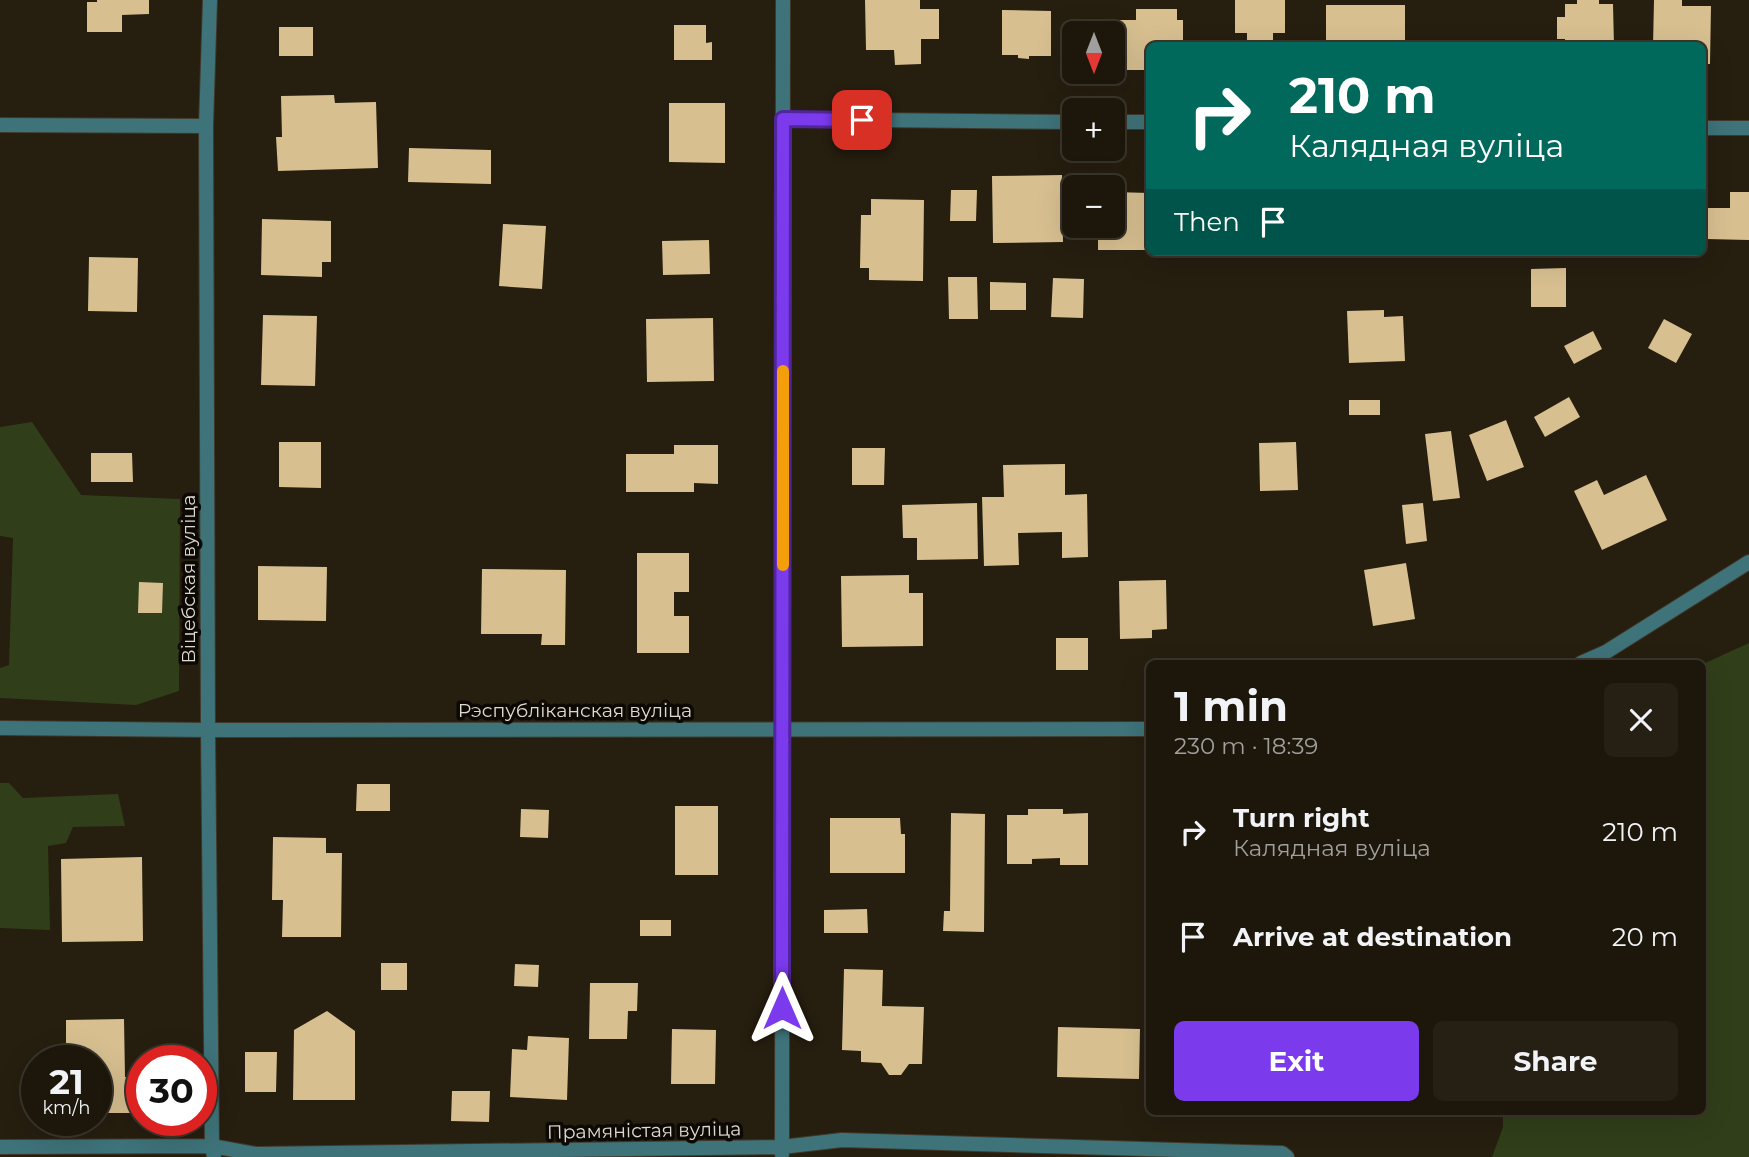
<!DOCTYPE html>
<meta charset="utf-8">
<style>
:root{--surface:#1c160b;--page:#251f14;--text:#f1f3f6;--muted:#a09f9d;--line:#3a352c;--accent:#7c3aed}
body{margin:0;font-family:Montserrat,sans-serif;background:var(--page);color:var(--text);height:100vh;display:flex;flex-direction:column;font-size:26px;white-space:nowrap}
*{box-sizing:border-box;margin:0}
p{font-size:23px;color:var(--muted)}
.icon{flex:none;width:38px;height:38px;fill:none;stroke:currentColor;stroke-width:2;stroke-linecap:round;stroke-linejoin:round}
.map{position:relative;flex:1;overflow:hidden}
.drawer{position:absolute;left:1146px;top:660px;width:560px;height:455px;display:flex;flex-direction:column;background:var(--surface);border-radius:10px;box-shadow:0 7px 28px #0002,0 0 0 2px var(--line)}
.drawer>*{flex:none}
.hud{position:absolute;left:1146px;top:42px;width:560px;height:214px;border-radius:10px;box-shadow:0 7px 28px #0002,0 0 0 2px var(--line);background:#00695c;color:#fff;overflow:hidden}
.needle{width:46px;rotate:180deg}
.buttons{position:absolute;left:1062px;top:21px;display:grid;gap:14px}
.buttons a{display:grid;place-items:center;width:63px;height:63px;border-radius:10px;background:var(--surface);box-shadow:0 7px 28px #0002,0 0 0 2px var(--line);font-size:35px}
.speed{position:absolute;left:21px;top:1045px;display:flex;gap:14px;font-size:35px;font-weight:700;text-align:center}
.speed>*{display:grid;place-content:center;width:91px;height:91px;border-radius:50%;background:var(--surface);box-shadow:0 7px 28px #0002,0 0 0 2px var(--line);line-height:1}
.speed small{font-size:18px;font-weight:400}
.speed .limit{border:10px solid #d22;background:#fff;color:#111}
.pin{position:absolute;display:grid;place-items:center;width:60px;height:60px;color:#fff;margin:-30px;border-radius:14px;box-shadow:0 4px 10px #0006}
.me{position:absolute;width:77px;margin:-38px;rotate:0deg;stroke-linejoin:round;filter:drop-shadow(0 0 5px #0008)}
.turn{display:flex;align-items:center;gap:24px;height:147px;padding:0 28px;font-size:32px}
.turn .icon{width:91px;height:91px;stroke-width:2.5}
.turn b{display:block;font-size:49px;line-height:60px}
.then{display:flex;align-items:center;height:66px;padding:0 28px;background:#0003;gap:14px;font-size:26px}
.round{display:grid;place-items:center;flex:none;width:74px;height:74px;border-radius:10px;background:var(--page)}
.overview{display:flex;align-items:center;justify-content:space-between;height:119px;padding:0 28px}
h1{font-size:42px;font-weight:700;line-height:52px}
.primary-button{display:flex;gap:14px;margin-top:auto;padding:14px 28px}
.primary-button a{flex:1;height:80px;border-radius:10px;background:var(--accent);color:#fff;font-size:28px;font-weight:700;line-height:80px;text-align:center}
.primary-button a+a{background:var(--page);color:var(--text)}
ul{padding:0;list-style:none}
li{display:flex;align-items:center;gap:21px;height:105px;padding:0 28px}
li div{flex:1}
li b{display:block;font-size:26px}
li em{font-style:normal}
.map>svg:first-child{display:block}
.green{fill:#313e1a}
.building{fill:#d7bf90}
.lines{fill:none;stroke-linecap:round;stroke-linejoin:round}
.minor-casing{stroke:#40382a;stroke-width:16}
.minor{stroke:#3e7379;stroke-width:14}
.route-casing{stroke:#51269a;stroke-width:18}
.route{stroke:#7c3aed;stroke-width:12}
.slow{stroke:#f59e0b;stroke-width:12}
.labels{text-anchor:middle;stroke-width:7;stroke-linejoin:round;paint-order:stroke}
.street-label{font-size:19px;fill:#ded9d0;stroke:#0c0904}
</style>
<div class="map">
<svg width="1749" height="1157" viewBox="0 0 1749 1157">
<rect width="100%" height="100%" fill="#261e0f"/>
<path class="green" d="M 32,422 L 81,495 L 180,499 L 179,691 L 136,705 L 0,698 L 0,668 L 9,665 L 13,538 L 0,536 L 0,427 Z
M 1749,643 L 1749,1157 L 1492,1157 L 1503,1127 L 1503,1111 L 1703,1111 L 1703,664 Z
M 0,783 L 9,783 L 23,798 L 118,794 L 125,826 L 73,827 L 66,843 L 48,846 L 50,930 L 0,928 Z"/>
<path class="building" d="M 97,0 L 149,0 L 149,14 L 122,15 L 122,32 L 87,32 L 87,2 L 97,2 Z
M 865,0 L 920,0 L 920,9 L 939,9 L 939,39 L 921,39 L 921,64 L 895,65 L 894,50 L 866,50 Z
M 1235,0 L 1285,0 L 1285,33 L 1273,33 L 1273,46 L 1247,46 L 1247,33 L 1235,33 Z
M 1577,0 L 1599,0 L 1599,4 L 1613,4 L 1614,46 L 1565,46 L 1565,39 L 1557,39 L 1557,17 L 1565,17 L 1565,4 L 1577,4 Z
M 1654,0 L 1682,0 L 1682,6 L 1711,6 L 1710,64 L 1703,64 L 1703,46 L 1653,46 Z
M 1326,5 L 1405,5 L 1405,46 L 1326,46 Z
M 1136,9 L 1177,9 L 1177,20 L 1183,20 L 1183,46 L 1150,46 L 1150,70 L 1127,70 L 1127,63 L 1113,63 L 1113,33 L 1105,33 L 1105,20 L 1136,20 Z
M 1002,10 L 1051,11 L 1051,56 L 1029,56 L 1029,59 L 1018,58 L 1018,55 L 1002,55 Z
M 674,25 L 706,25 L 706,43 L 712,42 L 712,60 L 674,60 Z
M 279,27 L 313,27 L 313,56 L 279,56 Z
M 334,95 L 335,103 L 376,102 L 378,168 L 278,171 L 276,137 L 282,137 L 281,96 Z
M 669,103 L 725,103 L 725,163 L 669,162 Z
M 409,148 L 491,150 L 491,184 L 408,182 Z
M 1062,175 L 1063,242 L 993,243 L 992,176 Z
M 951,190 L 977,190 L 976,221 L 950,221 Z
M 1113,192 L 1150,193 L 1150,250 L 1098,250 L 1098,226 L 1113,226 Z
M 1730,192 L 1749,192 L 1749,240 L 1706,239 L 1707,208 L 1730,208 Z
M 871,199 L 924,200 L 923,281 L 869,280 L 869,268 L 860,268 L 861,215 L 871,215 Z
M 262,219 L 331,221 L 331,262 L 322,262 L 322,277 L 261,275 Z
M 503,224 L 546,226 L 542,289 L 499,286 Z
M 709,240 L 710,274 L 663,275 L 662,241 Z
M 89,257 L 138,258 L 137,312 L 88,311 Z
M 1566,268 L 1566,307 L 1531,307 L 1531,269 Z
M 948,277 L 977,277 L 978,319 L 949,319 Z
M 1053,278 L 1084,279 L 1083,318 L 1051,317 Z
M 990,282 L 1026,283 L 1026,310 L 990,310 Z
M 1384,310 L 1384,317 L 1403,316 L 1405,361 L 1349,363 L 1347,311 Z
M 263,315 L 317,316 L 315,386 L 261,385 Z
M 713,318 L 714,381 L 647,382 L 646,319 Z
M 1664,319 L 1692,334 L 1676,363 L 1648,348 Z
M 1593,331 L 1602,349 L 1574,364 L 1564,346 Z
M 1569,397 L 1580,417 L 1545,437 L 1534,417 Z
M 1349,400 L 1380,400 L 1380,415 L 1349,415 Z
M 1506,420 L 1524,467 L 1487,481 L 1469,435 Z
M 1451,431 L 1460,498 L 1433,501 L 1425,434 Z
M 279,442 L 321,442 L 321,488 L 279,487 Z
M 1296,442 L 1298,490 L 1260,491 L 1259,443 Z
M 674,445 L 718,445 L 718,484 L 694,483 L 694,492 L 626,492 L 626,454 L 674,454 Z
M 852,448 L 885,448 L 884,485 L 852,485 Z
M 91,453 L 132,453 L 133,482 L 91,482 Z
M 1065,464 L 1065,495 L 1087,494 L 1088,557 L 1062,558 L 1062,532 L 1018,533 L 1019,565 L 984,566 L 982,497 L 1004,497 L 1003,465 Z
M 1646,475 L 1667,520 L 1602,550 L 1574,491 L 1597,480 L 1604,495 Z
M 977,503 L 978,559 L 917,560 L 917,538 L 903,538 L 902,505 Z
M 1423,503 L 1427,541 L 1406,544 L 1402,505 Z
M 637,553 L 689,553 L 689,592 L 674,592 L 674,616 L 689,616 L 689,653 L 637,653 Z
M 1406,563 L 1415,619 L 1373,626 L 1364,570 Z
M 258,566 L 327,567 L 326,621 L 258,620 Z
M 482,569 L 566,570 L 565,645 L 541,645 L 542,634 L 481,634 Z
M 909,575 L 909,593 L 923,593 L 923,646 L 842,647 L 841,576 Z
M 1166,580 L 1167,629 L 1152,630 L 1152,638 L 1120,639 L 1119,581 Z
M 139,582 L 163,583 L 162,613 L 138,613 Z
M 1056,638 L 1088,638 L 1088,670 L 1056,670 Z
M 357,784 L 390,784 L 390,811 L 356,811 Z
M 675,806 L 718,806 L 718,875 L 675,875 Z
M 521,809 L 549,810 L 548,838 L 520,837 Z
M 1028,809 L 1063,809 L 1063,814 L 1088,813 L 1088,865 L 1060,865 L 1060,858 L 1032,859 L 1032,864 L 1007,864 L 1007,815 L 1028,815 Z
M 951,813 L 985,814 L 984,932 L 943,931 L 944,911 L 950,911 Z
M 830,818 L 900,818 L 901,834 L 905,834 L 905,873 L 830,873 Z
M 273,837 L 326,838 L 326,853 L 342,853 L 341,937 L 282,937 L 283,900 L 272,900 Z
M 142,857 L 143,941 L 62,942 L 61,859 Z
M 867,909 L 868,933 L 824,933 L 824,910 Z
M 640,920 L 671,920 L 671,936 L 640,936 Z
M 381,963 L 407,963 L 407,990 L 381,990 Z
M 515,964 L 539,965 L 538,987 L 514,986 Z
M 844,969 L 883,970 L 882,1006 L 924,1007 L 922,1064 L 909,1064 L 901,1075 L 889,1075 L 881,1063 L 861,1062 L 861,1051 L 842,1050 Z
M 590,983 L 638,983 L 637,1011 L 628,1011 L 627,1039 L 589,1039 Z
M 327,1011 L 355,1031 L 355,1100 L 293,1100 L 294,1030 Z
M 124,1019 L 125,1077 L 142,1077 L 142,1113 L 96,1113 L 96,1060 L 66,1060 L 66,1020 Z
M 1058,1027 L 1140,1029 L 1139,1079 L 1057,1077 Z
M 672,1029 L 716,1030 L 715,1084 L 671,1084 Z
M 528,1036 L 569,1038 L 567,1100 L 510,1097 L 512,1049 L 527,1050 Z
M 245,1052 L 277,1052 L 276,1092 L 245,1092 Z
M 452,1091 L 490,1091 L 489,1122 L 451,1121 Z"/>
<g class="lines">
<defs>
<path id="minor" d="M 210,0 L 206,126 L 208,730 L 212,1146 L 214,1157
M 783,119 L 1074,122
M 1113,122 L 1150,122
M 0,125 L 206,126
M 1703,128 L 1749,128
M 1581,663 L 1606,652 L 1749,562
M 0,728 L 208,730 L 1150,729
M 0,1147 L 212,1146 L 256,1154 L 782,1147 L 842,1140 L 1282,1153 L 1287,1157
M 782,1154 L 783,0"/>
</defs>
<use href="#minor" class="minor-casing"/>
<use href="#minor" class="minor"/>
</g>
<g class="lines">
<defs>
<path id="route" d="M 782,1008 L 783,119 L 862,120"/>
</defs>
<use href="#route" class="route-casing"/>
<use href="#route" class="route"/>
<path class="slow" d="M 783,371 L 783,565"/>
</g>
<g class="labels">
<g class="street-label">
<text transform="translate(188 579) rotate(-90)" y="7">Віцебская вуліца</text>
<text x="575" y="717">Рэспубліканская вуліца</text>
<text transform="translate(644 1130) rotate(-1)" y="7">Прамяністая вуліца</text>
</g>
</g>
</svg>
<div class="buttons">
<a><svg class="needle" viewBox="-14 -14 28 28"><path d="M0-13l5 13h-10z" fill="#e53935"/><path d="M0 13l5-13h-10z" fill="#a09f9d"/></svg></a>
<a>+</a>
<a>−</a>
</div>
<div class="speed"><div>21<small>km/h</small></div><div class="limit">30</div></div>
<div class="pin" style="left:862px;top:120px;background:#d93025"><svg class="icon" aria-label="arrive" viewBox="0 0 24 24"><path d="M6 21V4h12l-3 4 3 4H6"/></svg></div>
<svg class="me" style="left:782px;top:1008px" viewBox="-20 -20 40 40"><path d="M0-17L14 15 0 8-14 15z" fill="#7c3aed" stroke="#fff" stroke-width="4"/></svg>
<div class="hud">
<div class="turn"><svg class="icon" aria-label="right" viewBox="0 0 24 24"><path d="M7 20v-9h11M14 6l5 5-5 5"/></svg><div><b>210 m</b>Калядная вуліца</div></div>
<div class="then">Then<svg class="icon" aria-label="arrive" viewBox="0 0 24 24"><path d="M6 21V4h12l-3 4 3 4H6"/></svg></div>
</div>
<section class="drawer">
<div class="overview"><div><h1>1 min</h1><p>230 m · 18:39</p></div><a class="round"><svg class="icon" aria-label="close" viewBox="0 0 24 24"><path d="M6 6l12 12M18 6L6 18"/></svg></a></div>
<ul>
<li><svg class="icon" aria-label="right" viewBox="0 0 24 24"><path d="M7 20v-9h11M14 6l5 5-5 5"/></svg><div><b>Turn right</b><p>Калядная вуліца</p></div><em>210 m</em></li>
<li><svg class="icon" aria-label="arrive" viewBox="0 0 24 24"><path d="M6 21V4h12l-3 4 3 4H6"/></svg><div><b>Arrive at destination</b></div><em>20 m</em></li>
</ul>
<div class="primary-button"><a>Exit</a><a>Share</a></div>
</section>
</div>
